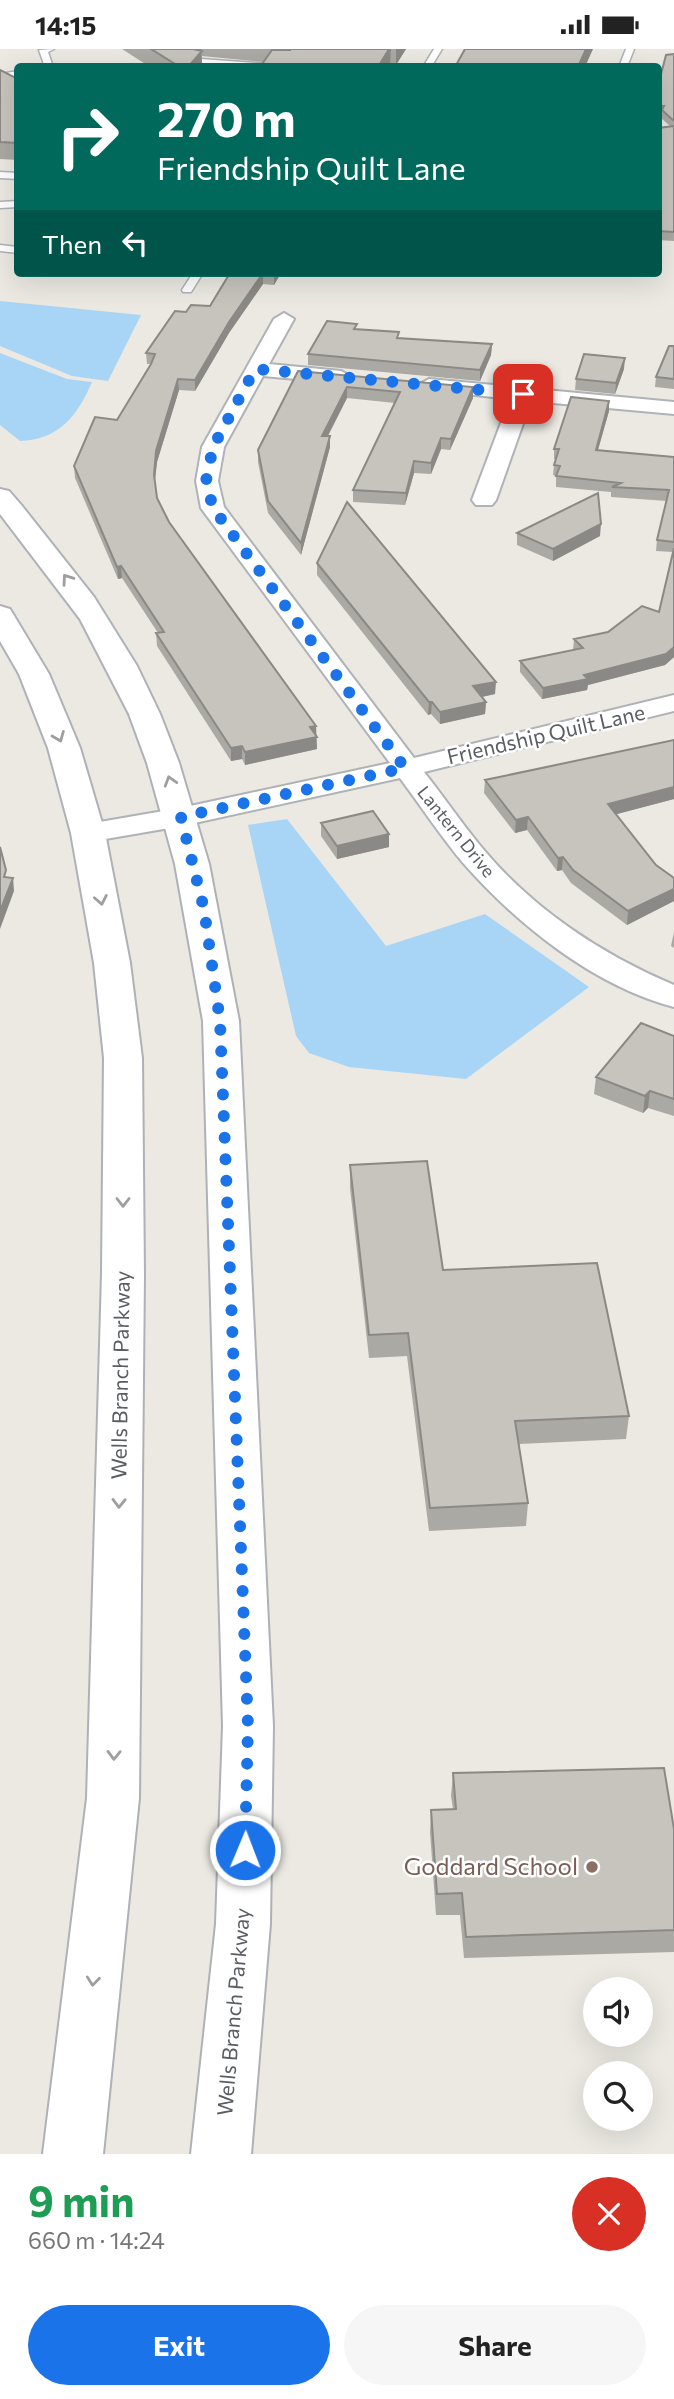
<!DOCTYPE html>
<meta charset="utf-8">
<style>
:root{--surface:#fff;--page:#f6f6f6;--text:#222;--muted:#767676;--accent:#1a73e8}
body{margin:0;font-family:Commissioner,sans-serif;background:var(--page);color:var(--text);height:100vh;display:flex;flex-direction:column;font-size:26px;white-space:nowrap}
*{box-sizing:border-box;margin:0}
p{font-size:23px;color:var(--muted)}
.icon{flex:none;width:38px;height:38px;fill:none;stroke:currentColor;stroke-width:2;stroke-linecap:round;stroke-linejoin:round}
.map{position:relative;height:2105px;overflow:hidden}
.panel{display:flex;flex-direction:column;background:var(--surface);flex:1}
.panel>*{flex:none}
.guide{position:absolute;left:14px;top:14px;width:648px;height:214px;border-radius:7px;box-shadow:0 7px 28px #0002;background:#00695c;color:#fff;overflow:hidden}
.buttons{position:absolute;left:583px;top:1928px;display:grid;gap:14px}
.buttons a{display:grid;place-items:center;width:70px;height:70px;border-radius:50%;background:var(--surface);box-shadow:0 7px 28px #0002;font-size:35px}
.pin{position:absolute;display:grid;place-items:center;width:60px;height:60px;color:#fff;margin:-30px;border-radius:14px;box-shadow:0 4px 10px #0006}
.me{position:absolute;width:77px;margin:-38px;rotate:1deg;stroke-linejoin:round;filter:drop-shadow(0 0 5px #0008)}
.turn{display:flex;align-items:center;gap:24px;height:147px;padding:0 28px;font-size:32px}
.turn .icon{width:91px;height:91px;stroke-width:2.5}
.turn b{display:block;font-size:49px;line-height:60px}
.then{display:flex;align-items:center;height:66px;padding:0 28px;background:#0003;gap:14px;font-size:26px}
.round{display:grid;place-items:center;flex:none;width:74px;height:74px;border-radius:37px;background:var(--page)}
.head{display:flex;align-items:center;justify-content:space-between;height:119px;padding:0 28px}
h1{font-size:42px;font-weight:700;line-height:52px;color:#1e9e55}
.primary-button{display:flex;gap:14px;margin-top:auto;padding:14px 28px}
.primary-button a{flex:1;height:80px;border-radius:42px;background:var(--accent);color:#fff;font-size:28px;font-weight:700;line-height:80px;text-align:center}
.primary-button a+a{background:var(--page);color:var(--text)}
.status{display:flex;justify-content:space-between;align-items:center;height:49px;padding:0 35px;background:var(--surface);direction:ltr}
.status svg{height:19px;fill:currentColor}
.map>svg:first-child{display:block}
.water{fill:#a8d5f6}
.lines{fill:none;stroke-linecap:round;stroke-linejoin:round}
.lane-casing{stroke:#afb2b6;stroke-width:3}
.street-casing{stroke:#afb2b6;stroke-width:4}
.secondary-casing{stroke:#aeb1b6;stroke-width:4}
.lane{fill:#fff;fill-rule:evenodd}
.street{fill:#fff;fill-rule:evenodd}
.secondary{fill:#fff;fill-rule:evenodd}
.wall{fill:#aba9a3}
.shaded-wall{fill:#8b8985}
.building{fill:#c7c4be;stroke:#8b8985;stroke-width:2}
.oneway{stroke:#9c9ea0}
.route{stroke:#1a73e8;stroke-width:12;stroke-dasharray:0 21.6}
.education-dot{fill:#8d6e63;stroke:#fff;stroke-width:2.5}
.labels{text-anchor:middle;stroke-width:5;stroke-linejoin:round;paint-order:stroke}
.far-street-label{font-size:18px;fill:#5a5d61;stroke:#fff}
.street-label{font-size:21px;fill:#5a5d61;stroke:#fff}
.near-education-label{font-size:24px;fill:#785e54;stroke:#fff;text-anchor:end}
</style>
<div class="status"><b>14:15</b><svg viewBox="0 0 49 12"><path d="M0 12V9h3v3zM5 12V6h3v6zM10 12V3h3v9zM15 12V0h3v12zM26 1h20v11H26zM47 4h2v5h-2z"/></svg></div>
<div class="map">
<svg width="674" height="2105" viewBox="0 0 674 2105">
<rect width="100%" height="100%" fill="#ebe9e2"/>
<path class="water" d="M 0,252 L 141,266 L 108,332 L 72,327 L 0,297 Z
M 0,304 L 67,330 L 92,333 C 78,366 59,391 20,392 L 0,376 Z
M 287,770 L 386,897 L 485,865 L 589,938 L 466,1030 L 349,1018 L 309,1004 L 296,987 L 248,776 Z"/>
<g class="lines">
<defs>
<path id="lane" d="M 54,0 L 48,3 L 53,18 L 45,18 L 39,1 Z
M 434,0 L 442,0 L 431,18 L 423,18 Z
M 626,0 L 634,0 L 627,18 L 619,18 Z
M 201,10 L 284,16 L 288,18 L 206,15 L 204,18 L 196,18 Z
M 18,22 L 18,27 L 0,31 L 0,25 Z
M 0,123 L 18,124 L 18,130 L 0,129 Z
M 18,152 L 18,158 L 0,159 L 0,153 Z
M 0,196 L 18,198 L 18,204 L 0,202 Z
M 193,224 L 203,224 L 191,243 L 183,243 L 182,241 Z"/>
<path id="street" d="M 284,264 L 294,270 L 269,315 L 341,322 L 352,328 L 341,334 L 263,327 L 224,398 L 218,432 L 224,458 L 414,709 L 674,646 L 674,662 L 424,723 C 444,748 462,775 483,800 C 533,860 602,906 674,936 L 674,958 C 594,937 518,876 464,815 C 441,788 421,757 400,729 L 181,777 L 88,793 L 78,790 L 74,784 L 78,778 L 88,775 L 181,759 L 390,714 L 201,459 L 196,432 L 202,398 L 274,270 Z
M 429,330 L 674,353 L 674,365 L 531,352 L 496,451 L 492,456 L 476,456 L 472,451 L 510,350 L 422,340 L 418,336 Z"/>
<path id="secondary" d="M 0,440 L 9,442 L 22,457 L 94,548 L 137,617 L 160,665 L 179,714 L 209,815 L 239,972 L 273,1677 L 270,1875 L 251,2105 L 191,2105 L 216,1875 L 223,1677 L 203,972 L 175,815 L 147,714 L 129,665 L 80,570 L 0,465 Z
M 0,557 L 10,560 L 49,625 L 80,699 L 105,784 L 130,914 L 142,1009 L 144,1225 L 139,1749 L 103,2105 L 43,2105 L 87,1749 L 102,1225 L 104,1009 L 94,914 L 71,784 L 48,699 L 19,625 L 0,592 Z"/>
</defs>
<use href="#lane" class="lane-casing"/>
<use href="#street" class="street-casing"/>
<use href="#secondary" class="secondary-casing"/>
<use href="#lane" class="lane"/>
<use href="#street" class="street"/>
<use href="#secondary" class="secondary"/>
</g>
<path class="wall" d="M 122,0 L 406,0 L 396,16 L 390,15 L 389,18 L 260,18 L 263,13 L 202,7 L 202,18 L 150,18 Z
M 674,5 L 674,192 L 658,191 L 658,79 L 670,77 L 661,69 L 661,65 L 658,65 L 658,37 Z
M 0,21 L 18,30 L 18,111 L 0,110 Z
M 230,224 L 281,224 L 274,236 L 263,235 L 229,284 L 195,342 L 179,341 L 157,413 L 155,433 L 157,449 L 169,473 L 316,686 L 317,700 L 245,716 L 242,710 L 231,712 L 157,597 L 156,584 L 158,584 L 122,529 L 118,530 L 75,429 L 74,417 L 117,371 L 151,315 L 147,315 L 146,304 L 186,263 L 210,257 Z
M 357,280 L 399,289 L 492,295 L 491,306 L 480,332 L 308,316 L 308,305 Z
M 674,297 L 674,340 L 655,338 L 656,328 Z
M 624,320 L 615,345 L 575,341 L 576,330 Z
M 298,322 L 473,338 L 473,349 L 450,401 L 441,400 L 431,425 L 414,424 L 405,456 L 353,453 L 353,441 L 395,354 L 347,349 L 328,387 L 330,387 L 330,398 L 301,506 L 268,464 L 258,413 L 258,401 Z
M 609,352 L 609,362 L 598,401 L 674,408 L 674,608 L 665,616 L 588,636 L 587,641 L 542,650 L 520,623 L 520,612 L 573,601 L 574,590 L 608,583 L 659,563 L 673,503 L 656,502 L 657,491 L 667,452 L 611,448 L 611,443 L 556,438 L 556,427 L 553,426 L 554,416 L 556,410 L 554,410 L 554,400 Z
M 517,484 L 600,487 L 553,512 L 517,496 Z
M 317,514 L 495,645 L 482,648 L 486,653 L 485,665 L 440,675 L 431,665 L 428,666 L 317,526 Z
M 485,731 L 674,750 L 616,765 L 656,816 L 674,829 L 674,852 L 627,876 L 571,834 L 562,821 L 557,822 L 527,781 L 515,784 L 484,744 Z
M 321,774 L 389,785 L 389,798 L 337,810 L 321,787 Z
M 674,883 L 674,899 L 671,897 Z
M 674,987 L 674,1067 L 648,1059 L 643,1064 L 594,1045 L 596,1028 Z
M 350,1116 L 443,1221 L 629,1367 L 626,1390 L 519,1395 L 528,1454 L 526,1477 L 429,1482 L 407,1307 L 369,1309 L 350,1139 Z
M 453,1724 L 674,1780 L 674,1903 L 464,1909 L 460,1866 L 436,1866 L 430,1783 L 431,1761 L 453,1760 L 451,1747 Z"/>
<path class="shaded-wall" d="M 193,0 L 201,0 L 202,18 L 188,18 Z
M 389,0 L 391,0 L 390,15 L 389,18 L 378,18 Z
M 396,0 L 406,0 L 396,16 Z
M 586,0 L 593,0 L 585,18 L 578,18 Z
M 263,224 L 263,235 L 229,284 L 195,342 L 195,331 L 229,273 Z
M 274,224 L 281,224 L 274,236 Z
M 492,295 L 491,306 L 480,332 L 480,321 Z
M 625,309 L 624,320 L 615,345 L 616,334 Z
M 178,330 L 179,341 L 157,413 L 154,437 L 154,426 L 156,402 Z
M 347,338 L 347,349 L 322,398 L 322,387 Z
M 473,338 L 473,349 L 450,401 L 451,390 Z
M 609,352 L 609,362 L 595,411 L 596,401 Z
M 330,387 L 330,398 L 301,506 L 301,494 Z
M 441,389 L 441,400 L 431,425 L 431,414 Z
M 414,412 L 414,424 L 405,456 L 406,444 Z
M 601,475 L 600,487 L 553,512 L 553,500 Z
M 121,517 L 122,529 L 118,530 L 117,518 Z
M 674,598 L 674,608 L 665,616 L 588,636 L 587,641 L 542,650 L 543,639 Z
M 496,633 L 495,645 L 472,650 L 473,637 Z
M 429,653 L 432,653 L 431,665 L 428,666 Z
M 486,653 L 485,665 L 440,675 L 440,663 Z
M 316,677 L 317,700 L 245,716 L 245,703 L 310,678 Z
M 242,697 L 242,710 L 231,712 L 231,699 Z
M 674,738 L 674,750 L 606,768 L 608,755 Z
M 528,768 L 527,781 L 515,784 L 516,771 Z
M 389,785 L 389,798 L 337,810 L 337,797 Z
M 563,808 L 562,821 L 557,822 L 558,809 Z
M 13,829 L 14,842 L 0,880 L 0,862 Z
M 674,840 L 674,852 L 627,876 L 628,862 Z
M 650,1042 L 648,1059 L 643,1064 L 645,1047 Z"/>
<path class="building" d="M 151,0 L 193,0 L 202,2 L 188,18 L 180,18 Z
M 290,0 L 389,0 L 378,18 L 260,18 L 272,1 L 290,1 Z
M 465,0 L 586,0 L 578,18 L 455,18 Z
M 674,5 L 674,72 L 662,61 L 664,57 L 658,57 L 658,37 L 666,6 Z
M 0,21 L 18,30 L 18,94 L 0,93 Z
M 674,77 L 674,183 L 658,182 L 658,183 L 658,79 Z
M 230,224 L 274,224 L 274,225 L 263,224 L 229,273 L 195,331 L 178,330 L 156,402 L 154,426 L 157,449 L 169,473 L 316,677 L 310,678 L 317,688 L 245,703 L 242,697 L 231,699 L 156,584 L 164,583 L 121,517 L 117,518 L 74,417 L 95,368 L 117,371 L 151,315 L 155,305 L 146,304 L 175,262 L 186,263 L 191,256 L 210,257 Z
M 327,272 L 357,275 L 354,280 L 399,283 L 397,289 L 492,295 L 480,321 L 308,305 Z
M 669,297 L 674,297 L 674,330 L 656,328 Z
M 584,305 L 625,309 L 616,334 L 576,330 Z
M 298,322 L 473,338 L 451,390 L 441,389 L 431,414 L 414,412 L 406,444 L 353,441 L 400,343 L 347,338 L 322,387 L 330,387 L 301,494 L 268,452 L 258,401 Z
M 571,348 L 609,352 L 596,401 L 674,408 L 674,493 L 657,491 L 669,441 L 612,438 L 621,434 L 556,427 L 560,417 L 554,416 L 559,400 L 554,400 Z
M 598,444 L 601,475 L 553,500 L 517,484 Z
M 347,453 L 496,633 L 473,637 L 486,653 L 440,663 L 432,653 L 429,653 L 317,514 Z
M 674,499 L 674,598 L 666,605 L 584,626 L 588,630 L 543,639 L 520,612 L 583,599 L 574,590 L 608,583 L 642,557 L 659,563 Z
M 674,691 L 674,738 L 608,755 L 656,816 L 674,829 L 674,840 L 628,862 L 573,821 L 563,808 L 558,809 L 528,768 L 516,771 L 485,731 Z
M 373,762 L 389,785 L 337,797 L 321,774 Z
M 0,798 L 6,821 L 4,828 L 13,829 L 0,862 Z
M 641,974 L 674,987 L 674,1050 L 650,1042 L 645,1047 L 596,1028 Z
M 427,1112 L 443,1221 L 597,1214 L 629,1367 L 515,1372 L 528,1454 L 430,1459 L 408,1284 L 369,1286 L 350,1116 Z
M 664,1719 L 674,1780 L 674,1881 L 466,1888 L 462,1844 L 437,1845 L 431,1761 L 456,1760 L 453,1724 Z"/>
<defs><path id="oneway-chevron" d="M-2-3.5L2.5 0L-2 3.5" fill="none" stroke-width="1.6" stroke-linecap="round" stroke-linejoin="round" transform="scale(1.75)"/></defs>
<g class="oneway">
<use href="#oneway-chevron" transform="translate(67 530) rotate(-125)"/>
<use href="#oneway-chevron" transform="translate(59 688) rotate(68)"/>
<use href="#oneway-chevron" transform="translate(170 732) rotate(-107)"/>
<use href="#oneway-chevron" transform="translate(101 851) rotate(79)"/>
<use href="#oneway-chevron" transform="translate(123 1153) rotate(90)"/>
<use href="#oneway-chevron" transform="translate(119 1454) rotate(91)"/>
<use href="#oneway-chevron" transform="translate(114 1706) rotate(91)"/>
<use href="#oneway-chevron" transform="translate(93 1932) rotate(96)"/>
</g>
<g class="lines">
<path class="route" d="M 245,1801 L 248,1677 L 220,972 L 204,860 L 181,768 L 405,719 L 213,459 L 206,432 L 213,398 L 255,320 L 523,345"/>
</g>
<circle class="education-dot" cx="592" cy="1818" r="7"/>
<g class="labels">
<g class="far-street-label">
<text transform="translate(456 783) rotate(51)" y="6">Lantern Drive</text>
</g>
<g class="street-label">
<text transform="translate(546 686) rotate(-13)" y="7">Friendship Quilt Lane</text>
<text transform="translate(121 1326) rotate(-89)" y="7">Wells Branch Parkway</text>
<text transform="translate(234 1963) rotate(-85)" y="7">Wells Branch Parkway</text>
</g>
<g class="near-education-label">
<text x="578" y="1826">Goddard School</text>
</g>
</g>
</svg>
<div class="buttons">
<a><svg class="icon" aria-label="sound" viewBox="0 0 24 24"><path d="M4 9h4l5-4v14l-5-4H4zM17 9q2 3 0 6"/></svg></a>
<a><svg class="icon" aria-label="search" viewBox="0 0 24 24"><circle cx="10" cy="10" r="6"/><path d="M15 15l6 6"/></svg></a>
</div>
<div class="pin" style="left:523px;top:345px;background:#d93025"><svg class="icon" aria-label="arrive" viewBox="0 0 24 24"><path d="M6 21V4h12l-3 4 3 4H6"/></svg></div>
<svg class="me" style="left:245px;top:1801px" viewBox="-20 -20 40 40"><circle r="17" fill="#1a73e8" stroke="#fff" stroke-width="3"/><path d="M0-11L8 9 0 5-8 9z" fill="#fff"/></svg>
<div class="guide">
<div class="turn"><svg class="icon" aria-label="right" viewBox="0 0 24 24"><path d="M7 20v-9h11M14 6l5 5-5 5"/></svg><div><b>270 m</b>Friendship Quilt Lane</div></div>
<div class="then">Then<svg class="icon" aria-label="left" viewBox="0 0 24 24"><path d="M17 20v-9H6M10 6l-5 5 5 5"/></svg></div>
</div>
</div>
<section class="panel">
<div class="head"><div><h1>9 min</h1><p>660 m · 14:24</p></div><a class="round" style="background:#d93025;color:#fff"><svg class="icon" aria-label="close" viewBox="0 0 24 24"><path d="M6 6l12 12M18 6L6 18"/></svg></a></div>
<div class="primary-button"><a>Exit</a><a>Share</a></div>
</section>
